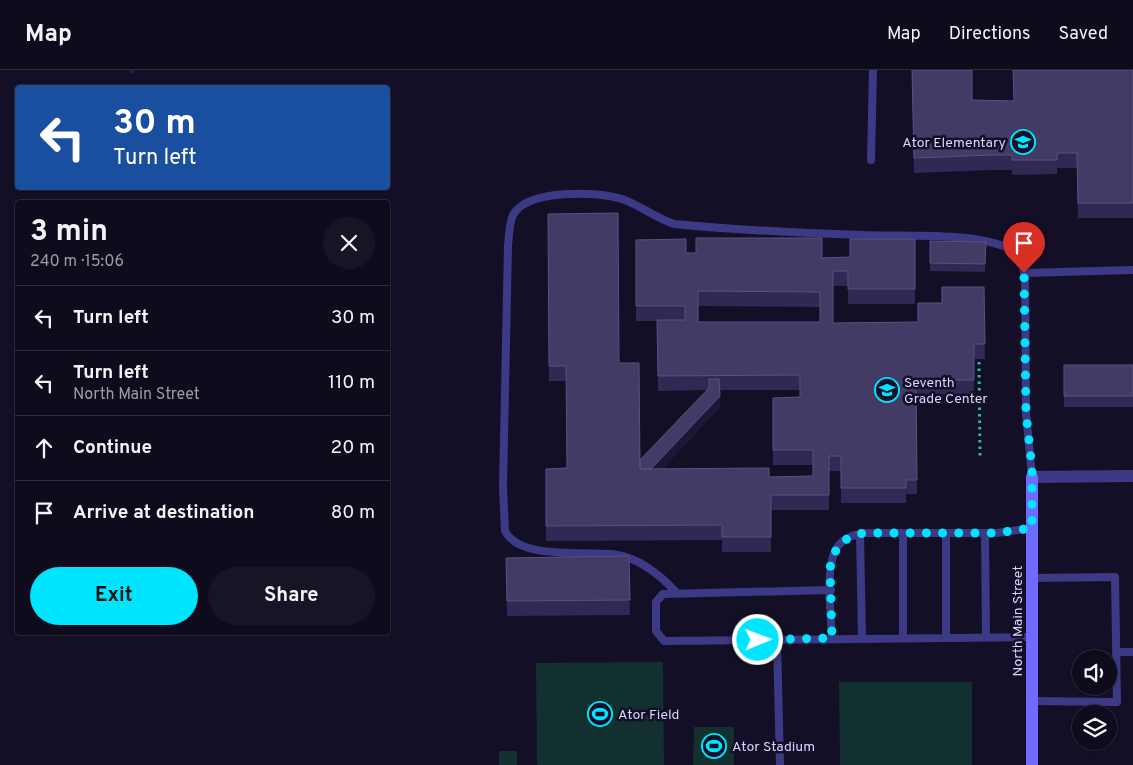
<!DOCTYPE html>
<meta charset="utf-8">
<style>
:root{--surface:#0e0b1c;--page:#171425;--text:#f1f3f6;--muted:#9b9ba3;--line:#2e2b3b;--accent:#00e5ff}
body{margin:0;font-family:Overpass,sans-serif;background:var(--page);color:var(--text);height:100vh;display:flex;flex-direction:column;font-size:19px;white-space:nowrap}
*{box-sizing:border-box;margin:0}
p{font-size:16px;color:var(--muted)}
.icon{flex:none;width:28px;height:28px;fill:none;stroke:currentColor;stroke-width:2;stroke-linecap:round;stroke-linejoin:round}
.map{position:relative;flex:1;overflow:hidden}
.side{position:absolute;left:15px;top:130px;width:375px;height:435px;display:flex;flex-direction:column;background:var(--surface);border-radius:5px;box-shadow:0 1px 4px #0004,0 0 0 1px var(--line)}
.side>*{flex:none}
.hud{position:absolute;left:15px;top:15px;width:375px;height:105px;border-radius:5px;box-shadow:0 1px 4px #0004,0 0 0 1px var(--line);background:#1a4fa0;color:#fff;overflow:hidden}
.tools{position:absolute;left:1072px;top:580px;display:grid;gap:10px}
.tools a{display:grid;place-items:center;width:45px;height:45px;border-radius:50%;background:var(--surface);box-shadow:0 1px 4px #0004,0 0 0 1px var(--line);font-size:25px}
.pin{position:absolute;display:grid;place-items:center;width:42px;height:42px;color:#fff;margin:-51px -21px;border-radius:50% 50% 50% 0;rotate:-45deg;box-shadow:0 0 5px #0007}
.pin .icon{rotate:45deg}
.me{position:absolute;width:55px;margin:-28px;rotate:89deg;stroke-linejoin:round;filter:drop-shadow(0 0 4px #0008)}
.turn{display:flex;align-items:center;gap:18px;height:105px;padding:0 15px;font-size:22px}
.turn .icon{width:65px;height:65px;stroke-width:2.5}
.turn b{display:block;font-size:35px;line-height:42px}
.round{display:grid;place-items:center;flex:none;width:52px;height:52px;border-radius:26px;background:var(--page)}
.summary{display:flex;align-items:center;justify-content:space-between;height:85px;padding:0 15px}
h1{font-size:30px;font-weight:700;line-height:38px}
.action{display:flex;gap:10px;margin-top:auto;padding:10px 15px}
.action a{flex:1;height:58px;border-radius:30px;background:var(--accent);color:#111;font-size:20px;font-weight:700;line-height:58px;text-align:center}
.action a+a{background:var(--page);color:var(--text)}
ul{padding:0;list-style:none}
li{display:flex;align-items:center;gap:15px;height:65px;padding:0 15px;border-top:1px solid var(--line)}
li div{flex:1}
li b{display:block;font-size:19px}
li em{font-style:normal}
header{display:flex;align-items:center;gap:30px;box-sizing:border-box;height:70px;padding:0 25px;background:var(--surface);border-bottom:1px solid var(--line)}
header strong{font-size:24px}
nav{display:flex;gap:28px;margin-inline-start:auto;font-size:18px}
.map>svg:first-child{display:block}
.pitch{fill:#12302f}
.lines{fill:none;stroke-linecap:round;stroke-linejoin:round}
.stream{stroke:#0c2248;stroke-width:5.5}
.path{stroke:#2fb8b0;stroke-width:3;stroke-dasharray:2.5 4;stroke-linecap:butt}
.lane{stroke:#3d3a85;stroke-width:8}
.street{stroke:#3d3a85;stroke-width:12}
.secondary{stroke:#6f6bff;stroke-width:12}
.wall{fill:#312854;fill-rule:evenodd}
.shaded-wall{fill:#1d163a}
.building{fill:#433a66;stroke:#5a527e;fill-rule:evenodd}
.route{stroke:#00e5ff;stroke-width:9;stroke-dasharray:0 16.2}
.labels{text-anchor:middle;stroke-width:5;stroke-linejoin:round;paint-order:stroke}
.poi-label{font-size:14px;fill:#d9d4ff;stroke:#130f26;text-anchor:start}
.street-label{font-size:14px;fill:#d9d4ff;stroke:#130f26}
</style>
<header>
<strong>Map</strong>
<nav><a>Map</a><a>Directions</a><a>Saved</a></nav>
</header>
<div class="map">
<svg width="1133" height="695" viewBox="0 0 1133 695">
<rect width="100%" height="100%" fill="#130f26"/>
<path class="pitch" d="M 663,592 L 664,695 L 537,695 L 536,593 Z
M 839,612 L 972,612 L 972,695 L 840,695 Z
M 694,657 L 734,657 L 734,695 L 693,695 Z
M 499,681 L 517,681 L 517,695 L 499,695 Z"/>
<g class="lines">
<path class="stream" d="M 132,1 L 132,0"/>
<path class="path" d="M 979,292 L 980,386"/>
<path class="lane" d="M 871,90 L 873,0
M 1024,203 L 1133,200
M 903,463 L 903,567
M 946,463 L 946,567
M 985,463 L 986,567
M 860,464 L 862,568
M 1032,508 L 1115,507 L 1117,632 L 1032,631
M 831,520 L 663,524 L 656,532 L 656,561 L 664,571 L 1032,567
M 676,522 C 661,506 640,489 618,485 C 589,480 520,491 505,461 L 503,418 L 508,176 C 509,167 509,153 513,145 C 527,119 597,121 622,129 C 640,135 655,148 674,154 C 736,160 800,163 863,165 C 905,167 985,160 1019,184 L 1025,205 L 1026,343 L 1032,407
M 832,568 C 831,545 824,494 838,476 C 845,467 854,465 864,463 L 997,463 L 1032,458
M 777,569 L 780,695
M 1116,582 L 1133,582"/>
<path class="street" d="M 1032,407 L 1133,406"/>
<path class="secondary" d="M 1032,695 L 1032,407"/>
</g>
<path class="wall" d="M 912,0 L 972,30 L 1014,31 L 1013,0 L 1133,0 L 1133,148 L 1078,148 L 1077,98 L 1057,98 L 1057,104 L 1012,105 L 1012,100 L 993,100 L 914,103 Z
M 548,144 L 619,293 L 640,390 L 707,320 L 658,321 L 657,251 L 636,251 L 636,170 L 686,183 L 822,188 L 850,187 L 915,169 L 915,234 L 848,234 L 848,216 L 833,216 L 833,253 L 918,252 L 942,233 L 984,217 L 985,289 L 974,289 L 974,324 L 916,325 L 917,424 L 906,424 L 906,433 L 841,433 L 841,401 L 829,401 L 829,440 L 771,440 L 771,482 L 722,482 L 722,470 L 546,471 L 546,399 L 567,398 L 566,311 L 549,311 ZM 698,236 L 820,237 L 820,252 L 698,252 ZM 720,320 L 800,320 L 800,327 L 773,328 L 773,395 L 813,395 L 813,406 L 769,407 L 662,399 L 720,337 Z
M 930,171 L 986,172 L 985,202 L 930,201 Z
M 1064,295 L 1133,295 L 1133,337 L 1064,337 Z
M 629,486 L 630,545 L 507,546 L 506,488 Z"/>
<path class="shaded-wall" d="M 720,326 L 720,337 L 648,414 L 648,402 Z"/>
<path class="building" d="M 912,0 L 972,0 L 972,30 L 1014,31 L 1013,0 L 1133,0 L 1133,133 L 1078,133 L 1077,83 L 1057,83 L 1057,90 L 1012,90 L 1012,85 L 993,85 L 914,88 Z
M 618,143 L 619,293 L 639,293 L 640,399 L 769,398 L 769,407 L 813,406 L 813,380 L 773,380 L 773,328 L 800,327 L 800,305 L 658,306 L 657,250 L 685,250 L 685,236 L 636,236 L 636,170 L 686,169 L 686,183 L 696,183 L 696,168 L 822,168 L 822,188 L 850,187 L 850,169 L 915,169 L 915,219 L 848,219 L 848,201 L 833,201 L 833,253 L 918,252 L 918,233 L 942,233 L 942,217 L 984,217 L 985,274 L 974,274 L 974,310 L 916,310 L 917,410 L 906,410 L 906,418 L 841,418 L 841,386 L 829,386 L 829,425 L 771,425 L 771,467 L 722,467 L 722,455 L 546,456 L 546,399 L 567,398 L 566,296 L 549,296 L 548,144 ZM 698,221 L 820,222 L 820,252 L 698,252 Z
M 930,171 L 986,172 L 985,194 L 930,193 Z
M 1064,295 L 1133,295 L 1133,326 L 1064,326 Z
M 709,309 L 719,309 L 720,326 L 651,399 L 640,399 L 640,390 L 709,318 Z
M 629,486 L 630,530 L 507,531 L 506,488 Z"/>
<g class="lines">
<path class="route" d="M 758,570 L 832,568 L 830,498 C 834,477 843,467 864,463 L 997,463 L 1032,458 L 1032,398 L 1026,343 L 1024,203"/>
</g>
<defs>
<symbol id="school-ring" viewBox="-11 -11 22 22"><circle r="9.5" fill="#130f26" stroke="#00e5ff" stroke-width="1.5"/><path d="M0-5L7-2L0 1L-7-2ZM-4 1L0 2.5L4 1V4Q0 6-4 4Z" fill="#00e5ff"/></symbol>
<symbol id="stadium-ring" viewBox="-11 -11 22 22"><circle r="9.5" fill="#130f26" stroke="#00e5ff" stroke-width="1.5"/><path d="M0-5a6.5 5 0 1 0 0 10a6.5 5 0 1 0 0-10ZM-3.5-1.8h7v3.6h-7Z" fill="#00e5ff"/></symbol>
</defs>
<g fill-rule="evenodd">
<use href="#school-ring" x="1009" y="58" width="28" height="28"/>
<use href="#school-ring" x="873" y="306" width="28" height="28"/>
<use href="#stadium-ring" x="586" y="630" width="28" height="28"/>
<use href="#stadium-ring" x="700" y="662" width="28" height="28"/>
</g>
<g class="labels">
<g class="poi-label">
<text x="1006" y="77" text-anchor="end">Ator Elementary</text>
<text x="904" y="317">Seventh<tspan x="904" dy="16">Grade Center</tspan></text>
<text x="618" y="649">Ator Field</text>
<text x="732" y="681">Ator Stadium</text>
</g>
<g class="street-label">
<text transform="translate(1017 551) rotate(-90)" y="5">North Main Street</text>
</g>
</g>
</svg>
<div class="tools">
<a><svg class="icon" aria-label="sound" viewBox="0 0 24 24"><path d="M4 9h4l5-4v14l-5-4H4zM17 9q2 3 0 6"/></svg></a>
<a><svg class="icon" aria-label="layers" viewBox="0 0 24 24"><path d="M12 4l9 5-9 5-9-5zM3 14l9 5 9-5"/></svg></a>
</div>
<div class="pin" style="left:1024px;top:203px;background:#d93025"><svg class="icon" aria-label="arrive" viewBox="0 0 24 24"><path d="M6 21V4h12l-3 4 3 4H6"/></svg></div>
<svg class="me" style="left:758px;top:570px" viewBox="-20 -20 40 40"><circle r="17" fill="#00e5ff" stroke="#fff" stroke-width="3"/><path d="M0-11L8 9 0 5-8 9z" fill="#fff"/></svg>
<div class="hud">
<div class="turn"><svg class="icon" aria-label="left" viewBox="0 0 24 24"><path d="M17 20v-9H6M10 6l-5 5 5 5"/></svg><div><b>30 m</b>Turn left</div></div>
</div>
<section class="side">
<div class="summary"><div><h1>3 min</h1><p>240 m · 15:06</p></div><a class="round"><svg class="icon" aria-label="close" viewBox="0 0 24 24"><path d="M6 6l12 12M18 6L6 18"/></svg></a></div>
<ul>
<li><svg class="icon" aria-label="left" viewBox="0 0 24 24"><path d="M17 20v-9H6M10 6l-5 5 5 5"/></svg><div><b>Turn left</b></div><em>30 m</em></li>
<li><svg class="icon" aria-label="left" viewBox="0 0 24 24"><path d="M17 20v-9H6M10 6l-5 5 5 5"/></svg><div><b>Turn left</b><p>North Main Street</p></div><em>110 m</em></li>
<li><svg class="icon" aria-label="ahead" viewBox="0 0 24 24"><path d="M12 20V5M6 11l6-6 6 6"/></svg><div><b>Continue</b></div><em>20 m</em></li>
<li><svg class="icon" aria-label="arrive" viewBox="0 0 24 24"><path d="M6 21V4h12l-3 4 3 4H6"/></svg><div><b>Arrive at destination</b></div><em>80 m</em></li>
</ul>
<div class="action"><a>Exit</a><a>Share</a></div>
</section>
</div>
